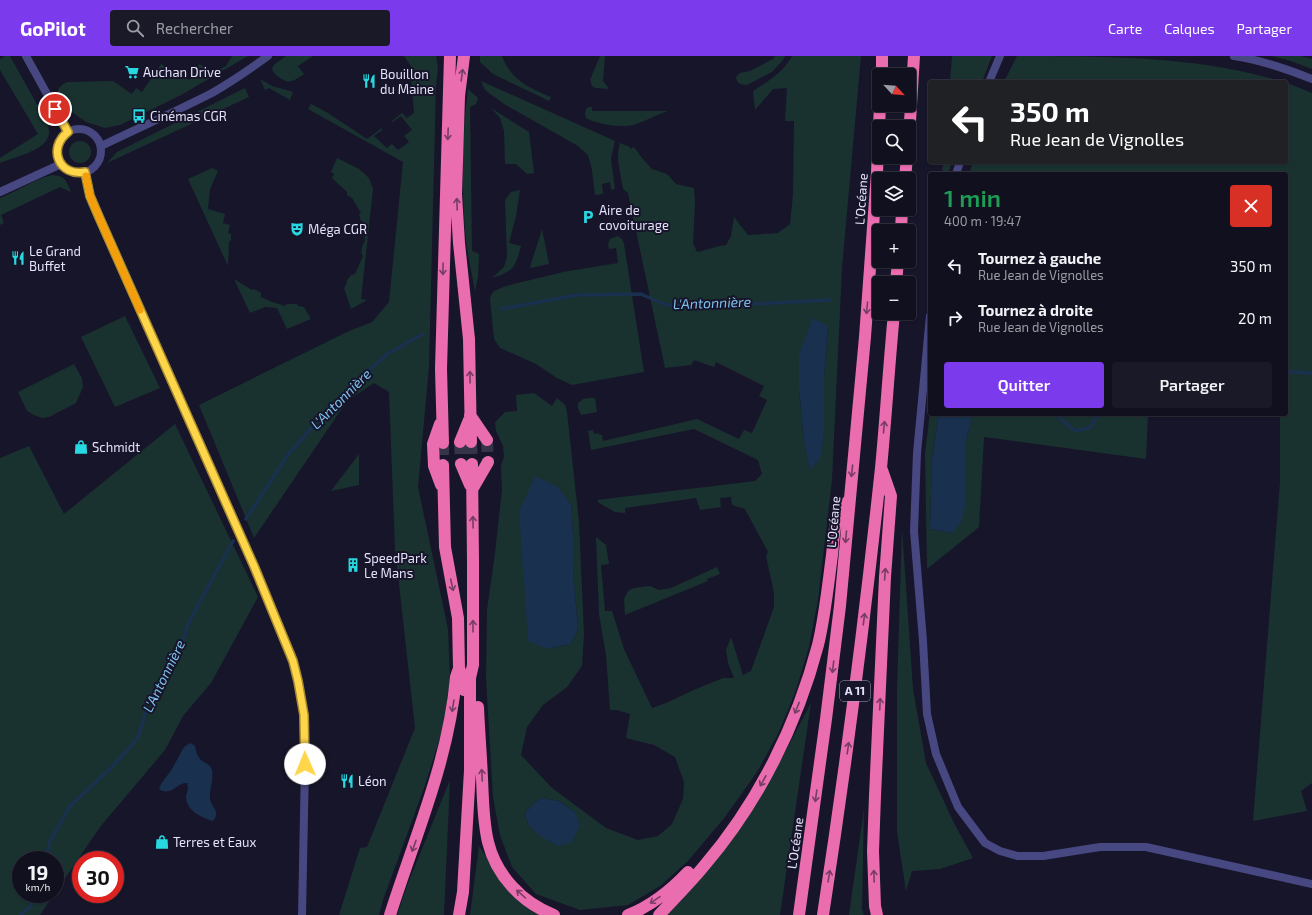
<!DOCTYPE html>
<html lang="fr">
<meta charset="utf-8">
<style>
:root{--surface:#11101f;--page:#1a1928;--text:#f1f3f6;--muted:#9c9da4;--line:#30303d;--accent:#7c3aed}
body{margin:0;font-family:"Exo 2",sans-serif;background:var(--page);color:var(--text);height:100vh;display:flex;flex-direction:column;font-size:15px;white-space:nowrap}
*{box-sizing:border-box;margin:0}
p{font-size:13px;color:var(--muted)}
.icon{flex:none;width:22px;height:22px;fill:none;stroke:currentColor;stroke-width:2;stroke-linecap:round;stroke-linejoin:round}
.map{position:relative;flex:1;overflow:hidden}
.drawer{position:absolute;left:928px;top:116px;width:360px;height:244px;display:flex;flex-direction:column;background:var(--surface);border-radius:4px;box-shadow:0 1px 3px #0004,0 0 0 1px var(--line)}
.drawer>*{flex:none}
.hud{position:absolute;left:928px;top:24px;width:360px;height:84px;border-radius:4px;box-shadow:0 1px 3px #0004,0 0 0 1px var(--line);background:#202124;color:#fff;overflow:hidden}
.needle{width:26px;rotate:116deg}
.controls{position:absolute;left:872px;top:12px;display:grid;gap:8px}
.controls a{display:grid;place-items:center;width:44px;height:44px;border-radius:4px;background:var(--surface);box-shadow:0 1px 3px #0004,0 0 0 1px var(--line);font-size:20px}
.speed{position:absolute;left:12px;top:795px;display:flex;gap:8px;font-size:20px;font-weight:700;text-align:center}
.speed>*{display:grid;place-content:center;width:52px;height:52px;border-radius:50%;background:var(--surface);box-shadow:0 1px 3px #0004,0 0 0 1px var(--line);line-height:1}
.speed small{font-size:10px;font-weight:400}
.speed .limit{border:6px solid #d22;background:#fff;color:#111}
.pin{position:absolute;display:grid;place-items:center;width:34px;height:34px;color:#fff;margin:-17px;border:2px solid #fff;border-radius:50%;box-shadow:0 1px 4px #0007}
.me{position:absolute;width:44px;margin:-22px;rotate:359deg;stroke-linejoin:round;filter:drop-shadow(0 0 3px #0008)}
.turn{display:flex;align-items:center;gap:14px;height:84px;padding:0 16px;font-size:18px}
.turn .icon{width:52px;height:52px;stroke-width:2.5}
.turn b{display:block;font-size:28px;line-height:34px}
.round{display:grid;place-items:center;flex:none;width:42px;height:42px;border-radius:4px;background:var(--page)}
.head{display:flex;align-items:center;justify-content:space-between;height:68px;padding:0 16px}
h1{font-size:24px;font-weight:600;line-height:30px;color:#1e9e55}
.primary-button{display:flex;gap:8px;margin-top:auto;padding:8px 16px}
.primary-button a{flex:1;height:46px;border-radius:4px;background:var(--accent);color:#fff;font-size:16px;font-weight:600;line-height:46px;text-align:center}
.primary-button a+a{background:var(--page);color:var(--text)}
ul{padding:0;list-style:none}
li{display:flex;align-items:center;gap:12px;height:52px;padding:0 16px}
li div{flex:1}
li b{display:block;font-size:15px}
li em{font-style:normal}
header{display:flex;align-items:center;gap:24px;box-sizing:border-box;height:56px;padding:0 20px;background:var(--accent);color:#fff}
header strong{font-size:19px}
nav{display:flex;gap:22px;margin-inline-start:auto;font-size:14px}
.search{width:280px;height:36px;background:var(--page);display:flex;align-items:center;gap:10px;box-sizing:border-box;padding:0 14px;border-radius:4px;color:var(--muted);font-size:15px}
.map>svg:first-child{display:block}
.green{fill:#193230;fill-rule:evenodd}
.water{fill:#19304e}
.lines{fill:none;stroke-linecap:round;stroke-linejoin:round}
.stream{stroke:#19304e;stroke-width:3.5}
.motorway-tunnel{stroke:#363448;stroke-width:12;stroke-dasharray:12 6;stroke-linecap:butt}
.minor{stroke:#474782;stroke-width:8}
.motorway{stroke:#ea6daf;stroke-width:12}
.oneway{stroke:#763d65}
.route-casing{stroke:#a68a30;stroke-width:10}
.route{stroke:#ffd54a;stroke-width:7}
.slow{stroke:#f59e0b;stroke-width:7}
.labels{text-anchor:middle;stroke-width:4;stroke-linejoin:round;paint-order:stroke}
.shield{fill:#171529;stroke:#a6a4bc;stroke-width:1}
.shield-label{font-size:12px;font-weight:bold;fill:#e3e1fb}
.poi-label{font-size:13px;fill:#e3e1fb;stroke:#171529;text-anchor:start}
.street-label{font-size:13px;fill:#e3e1fb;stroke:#171529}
.water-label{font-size:14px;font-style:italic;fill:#7dbfed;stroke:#171529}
</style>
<header>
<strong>GoPilot</strong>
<div class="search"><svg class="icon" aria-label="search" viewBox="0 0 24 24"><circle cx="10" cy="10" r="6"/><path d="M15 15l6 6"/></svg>Rechercher</div>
<nav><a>Carte</a><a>Calques</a><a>Partager</a></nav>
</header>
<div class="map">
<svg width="1312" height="859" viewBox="0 0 1312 859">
<rect width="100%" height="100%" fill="#171529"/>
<path class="green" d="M 5,0 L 10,0 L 48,68 C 49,73 50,78 47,83 C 42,95 12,102 0,107 L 0,102 L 38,78 L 0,14 L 0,3 Z
M 232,0 L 248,0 L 181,39 L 120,69 L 105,72 L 86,66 L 69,54 L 57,38 C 58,32 61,29 67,26 L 113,25 L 132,38 L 136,32 L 142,36 L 161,8 L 189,24 L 199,8 L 214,16 L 226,10 Z
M 286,0 L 313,0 L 298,10 L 304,18 C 295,24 290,29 280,22 C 276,19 273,17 272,12 L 275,8 Z
M 404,0 L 436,0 L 438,12 L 436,30 L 429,310 L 418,431 L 448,573 L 450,623 L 444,669 L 424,732 L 383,844 L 379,859 L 339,859 L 360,792 L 367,791 L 415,672 L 395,492 L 389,336 L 374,327 L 347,345 L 254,482 L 199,349 L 349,275 L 372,266 L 389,246 L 403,106 L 308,53 L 311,48 L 328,57 L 367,83 L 382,72 L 382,74 L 374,80 L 387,92 L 392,88 L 398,94 L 409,86 L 404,80 L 412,74 L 401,60 L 393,66 L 392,65 L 402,57 L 407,62 L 414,57 L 411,20 L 405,17 L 413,13 Z
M 480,0 L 502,0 C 511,24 529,32 551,41 L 549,45 L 493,18 L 480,6 Z
M 600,0 L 605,0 L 603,25 L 609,33 L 595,32 L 592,30 L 590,24 Z
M 775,0 L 785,0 L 783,4 L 772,16 L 747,29 L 740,28 L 737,25 L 736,21 L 740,17 L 750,15 L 773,3 Z
M 792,0 L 861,0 L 842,212 L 832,424 L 818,544 L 809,591 L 795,637 L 778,678 L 757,716 L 725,761 L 688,805 L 660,830 L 628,849 L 580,854 L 536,838 L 512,811 L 500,779 L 493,741 L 486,622 L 487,554 L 495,497 L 502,434 L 501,409 L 504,401 L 503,390 L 496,375 L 495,366 L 505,356 L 517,355 L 516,339 L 534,337 L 552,350 L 557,342 L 565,349 L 567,356 L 579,466 L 584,578 L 582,610 L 567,631 L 543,649 L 527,671 L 521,699 L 552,732 L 606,772 L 638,784 L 658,780 L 672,768 L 683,743 L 684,726 L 675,701 L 654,689 L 626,682 L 630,658 L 617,654 L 610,654 L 606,599 L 599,558 L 596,481 L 606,489 L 609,508 L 601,509 L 605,555 L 612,555 L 624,593 L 652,652 L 666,647 L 696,633 L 723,622 L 734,622 L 728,607 L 726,594 L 731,581 L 743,619 L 751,615 L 774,551 L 774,537 L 766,500 L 768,496 L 745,453 L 732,449 L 731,441 L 720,442 L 721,451 L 700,454 L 696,442 L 625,452 L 625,457 L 615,456 L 599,447 L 597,444 L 755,425 L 762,418 L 758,404 L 694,373 L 591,394 L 588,375 L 593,374 L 594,378 L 599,377 L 599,379 L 602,379 L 603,385 L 697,363 L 739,383 L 744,374 L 752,377 L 767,344 L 759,340 L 764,330 L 716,306 L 714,311 L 694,304 L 691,309 L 665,312 L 628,137 L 623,133 C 621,118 615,101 620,87 L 630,91 L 630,93 L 634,91 L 642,102 L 652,113 L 667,118 L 676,128 L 694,132 L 695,146 L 693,187 L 697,196 C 707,194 716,190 726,189 L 731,180 L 734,161 L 748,179 L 778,177 L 790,168 L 793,138 L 794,65 L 785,65 L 787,32 L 773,33 L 755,54 L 753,35 C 768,25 783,17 792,0 ZM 828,270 L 824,322 L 824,376 L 810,413 L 804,386 L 799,334 ZM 571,449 L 573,477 L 573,515 L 578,573 L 571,588 L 548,593 ZM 541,742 L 559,745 L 575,756 L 528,768 L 525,757 L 534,747 Z
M 952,0 L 992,0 L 982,26 L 950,26 Z
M 1017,0 C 1110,0 1228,0 1312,37 L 1312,727 L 1301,735 L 1307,755 L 1253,765 L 1280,426 L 1280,358 L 1286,358 L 1286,118 L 969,118 L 973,106 L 1286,106 L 1286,26 L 1004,26 Z
M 1272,0 L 1301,0 L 1312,3 L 1312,13 L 1291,5 Z
M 260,23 L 272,30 L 293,36 L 290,44 L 269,32 L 265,34 Z
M 481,25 L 615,85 L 611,103 L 615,133 L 611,134 L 610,126 L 602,128 L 603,138 L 595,139 L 592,114 L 588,99 L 578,90 L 504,48 L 485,34 Z
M 245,32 L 249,41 L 107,107 L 117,96 Z
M 468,33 L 478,42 L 476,48 L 470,51 L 472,195 L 479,198 L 478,221 L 475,235 C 472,218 468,201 466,184 C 461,134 462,83 468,33 Z
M 589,51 L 592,51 L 592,55 L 668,55 C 657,59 645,65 633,69 C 621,72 596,68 586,62 L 585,57 L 586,53 Z
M 491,52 L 529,76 L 534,117 L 527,118 L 516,108 L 505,108 L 504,75 L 500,62 Z
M69 96a11 11 0 1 1 22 0a11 11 0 1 1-22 0Z
M 337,102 L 359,113 L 369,122 L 373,133 L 361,243 L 367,244 L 351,253 L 344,232 L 347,227 L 346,226 L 351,219 L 355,218 L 363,200 L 361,197 L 363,188 L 365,186 L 364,166 L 361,165 L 359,158 L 361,157 L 352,142 L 347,139 L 347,136 L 332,122 L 334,118 L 331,116 Z
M 943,106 L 952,106 L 948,118 L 942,118 Z
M 212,112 L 218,115 L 210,133 L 208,153 L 225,158 L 223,167 L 230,169 L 228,177 L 231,178 L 231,184 L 229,186 L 228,210 L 188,123 Z
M 53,119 C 66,121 66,124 71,136 L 60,131 L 1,159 L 4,167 L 0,169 L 0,142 C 18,135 34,123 53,119 Z
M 520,134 L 516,160 L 509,187 L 521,190 C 515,212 514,215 492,222 L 504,211 L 507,201 L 505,144 L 511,136 Z
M 542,173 L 549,208 L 530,212 L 530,211 Z
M 618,180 L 622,183 L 624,188 L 644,316 L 572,329 L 557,322 L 536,308 L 500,292 L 494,283 L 490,244 L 491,239 L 494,235 L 506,230 L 563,216 L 618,207 L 616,192 L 609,193 L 608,188 L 610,183 Z
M 234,223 L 252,234 L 254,233 L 261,237 L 261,241 L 272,246 L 285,250 L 287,248 L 297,248 L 298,250 L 304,251 L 311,263 L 287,273 L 277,252 L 265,251 L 250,257 Z
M 125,260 L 160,332 L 115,351 L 81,281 Z
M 74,308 L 82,322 L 83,331 L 80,338 L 76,347 L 49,361 L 42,362 L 34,359 L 27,355 L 18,336 Z
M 589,342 L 595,342 L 597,356 L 581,359 L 578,352 L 578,347 L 583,343 Z
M 930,356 L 930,358 L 939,358 L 932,402 L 930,473 L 952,477 L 966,410 L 966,384 L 973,358 L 1148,358 L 1146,403 L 984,381 L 979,471 L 927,513 L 925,397 Z
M 175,368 L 258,541 L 211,627 L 183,660 L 165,694 L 100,771 L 55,837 L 55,804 L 21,804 L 21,838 L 54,838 L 40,859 L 0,859 L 0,402 L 29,390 L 64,458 Z
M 359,398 L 359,429 L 331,435 Z
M 902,473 L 913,633 L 926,707 L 954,767 L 973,802 L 940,813 L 912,815 L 906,835 L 897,776 L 897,632 Z
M 717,511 L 720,518 L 707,523 L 708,525 L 625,559 L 624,543 L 628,535 L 634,532 L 650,530 L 659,534 L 671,532 Z
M 811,647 L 780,859 L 664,859 L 774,717 Z
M 450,724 L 444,859 L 397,859 L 408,827 Z
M 864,753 L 862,853 L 864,859 L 849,859 Z
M 479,790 L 504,829 L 530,854 L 540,859 L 470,859 Z"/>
<path class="water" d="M 813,262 L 828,270 L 824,322 L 824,376 L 820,403 L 810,414 L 804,386 L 799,334 L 799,298 Z
M 939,358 L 973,358 L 966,384 L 966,447 L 960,468 L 952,477 L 930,473 L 932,402 Z
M 535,420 L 559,432 L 571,449 L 573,477 L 573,515 L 578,573 L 571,588 L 548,593 L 528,585 L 519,456 Z
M 190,687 L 195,690 C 196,695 197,700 201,704 C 205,707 210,708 212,714 C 214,724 209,733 210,743 C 212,753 221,755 213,765 C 201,761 186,755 186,740 C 187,735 189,732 187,727 C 176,727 171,741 159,733 L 161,728 L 172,713 L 184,691 Z
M 541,742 L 559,745 L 575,756 L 580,769 L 572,786 L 558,790 L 540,780 L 528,768 L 525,757 L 534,747 Z"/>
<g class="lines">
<path class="stream" d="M 501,253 L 577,239 L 641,238 L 666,249 L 753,248 L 830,244
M 1286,316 L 1312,317
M 1058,358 L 1058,361 L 1075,375 L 1091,371 L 1098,358
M 246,463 L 287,400 L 332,348 L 387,298 L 423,278
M 45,804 L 50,785 L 70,750 L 112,711 L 138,682 L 150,641 L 178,599 L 189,566 L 233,485
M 20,859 L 31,850 L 35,838"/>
<path class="motorway-tunnel" d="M 487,384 L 488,406
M 460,386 L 461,408
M 471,386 L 472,408
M 443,387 L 443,409"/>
<path class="minor" d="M 26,0 L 68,76
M 1234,0 C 1261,4 1287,13 1312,23
M 989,26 L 1000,0
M57 95a22 22 0 1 1 44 0a22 22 0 1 1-44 0Z
M 101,90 C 138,72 175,56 212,37 C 231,26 250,13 268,0
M 85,116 L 90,139 L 99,161 L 253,510 L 293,605 L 298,625 L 304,659 L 305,708 L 302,859
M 956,118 L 960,106
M 0,136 L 61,108
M 930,260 L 917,397 L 914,475 L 923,585 L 927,658 L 936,698 L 958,751 L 985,787 L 1000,795 L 1017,800 L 1043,800 L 1100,791 L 1146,791 L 1312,828"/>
<path class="motorway" d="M 464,0 L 459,40 L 456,138 L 459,187 L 469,283 L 471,386
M 882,19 L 882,0
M 879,71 L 880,49
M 909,82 L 914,0
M 905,123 L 907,101
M 901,175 L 902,153
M 896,227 L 898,205
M 470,359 L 487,384
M 440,368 L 433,388 L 434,410 L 441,429
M 460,386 L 469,364
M 443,387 L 441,313 L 450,0
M 461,408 L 470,429
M 443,409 L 445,491 L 458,562 L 459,612 L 463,624 L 464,634
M 473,432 L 488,406
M 478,651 C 479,675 481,699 482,722 C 483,744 483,765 488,786 C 496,819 522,847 554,859
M 390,859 C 415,780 449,704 456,621 L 458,615
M 459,859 L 463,836 L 470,714 L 470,622 L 473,609 L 473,505 L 472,408
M 628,859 C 651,850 671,834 688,816
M 659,859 C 674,843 690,827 704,810 C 758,747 797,669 818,589 C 825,560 828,529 832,499 C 833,490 834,471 837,464 C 840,457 844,451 848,445
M 799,859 L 826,663 L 840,550 L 865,281 L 877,116 L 879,73
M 823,859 C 846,710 865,561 881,412 C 886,360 889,309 894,257
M 877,859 L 875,850 L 873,795 L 875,740 L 885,521 L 891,440 L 882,414"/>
</g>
<defs><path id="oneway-shaft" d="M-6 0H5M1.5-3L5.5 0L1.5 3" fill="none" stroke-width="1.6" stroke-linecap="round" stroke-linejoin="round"/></defs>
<g class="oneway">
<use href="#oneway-shaft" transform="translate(462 19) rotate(-82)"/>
<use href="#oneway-shaft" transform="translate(448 78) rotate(92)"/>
<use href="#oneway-shaft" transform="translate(457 148) rotate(-92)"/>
<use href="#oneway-shaft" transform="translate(443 213) rotate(91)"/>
<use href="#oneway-shaft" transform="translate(867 252) rotate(95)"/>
<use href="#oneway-shaft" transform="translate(470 321) rotate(-91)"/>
<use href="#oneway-shaft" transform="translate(884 371) rotate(-85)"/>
<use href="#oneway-shaft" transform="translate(852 415) rotate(96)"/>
<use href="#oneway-shaft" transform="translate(473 466) rotate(-91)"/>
<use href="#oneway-shaft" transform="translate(846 481) rotate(95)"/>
<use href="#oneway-shaft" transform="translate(885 518) rotate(-86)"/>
<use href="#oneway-shaft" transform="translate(452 529) rotate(77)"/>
<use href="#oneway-shaft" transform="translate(864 563) rotate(-83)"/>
<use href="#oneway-shaft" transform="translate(473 570) rotate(-90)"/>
<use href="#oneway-shaft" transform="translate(833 611) rotate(97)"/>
<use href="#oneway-shaft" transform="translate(880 648) rotate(-87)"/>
<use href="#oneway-shaft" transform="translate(453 650) rotate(99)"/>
<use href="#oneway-shaft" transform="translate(797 652) rotate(111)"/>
<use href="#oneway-shaft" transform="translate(848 692) rotate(-82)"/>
<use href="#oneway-shaft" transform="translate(482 719) rotate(-93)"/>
<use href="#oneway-shaft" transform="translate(763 725) rotate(119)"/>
<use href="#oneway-shaft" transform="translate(816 740) rotate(98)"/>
<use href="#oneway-shaft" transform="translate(414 790) rotate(110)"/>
<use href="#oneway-shaft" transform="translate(829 820) rotate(-81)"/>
<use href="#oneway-shaft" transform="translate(874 820) rotate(-92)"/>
<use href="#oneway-shaft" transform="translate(521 838) rotate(-138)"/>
<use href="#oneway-shaft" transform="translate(655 844) rotate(146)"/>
</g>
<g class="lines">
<defs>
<path id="route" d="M 55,53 L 68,76 C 47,92 59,121 85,116 L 90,140 L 99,161 L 254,510 L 293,605 L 298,625 L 304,659 L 305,708"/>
</defs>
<use href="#route" class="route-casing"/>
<use href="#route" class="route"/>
<path class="slow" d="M 86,120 L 90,140 L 99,161 L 140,254"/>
</g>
<defs>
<symbol id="supermarket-bare" viewBox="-9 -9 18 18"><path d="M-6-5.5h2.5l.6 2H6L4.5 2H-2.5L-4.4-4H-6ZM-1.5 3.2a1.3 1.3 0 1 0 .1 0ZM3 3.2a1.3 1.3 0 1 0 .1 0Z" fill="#28d8e1" stroke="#171529" stroke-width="2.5" paint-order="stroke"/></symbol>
<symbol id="restaurant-bare" viewBox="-9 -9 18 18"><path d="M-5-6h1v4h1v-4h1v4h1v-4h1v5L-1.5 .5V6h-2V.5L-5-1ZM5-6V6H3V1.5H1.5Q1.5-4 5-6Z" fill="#28d8e1" stroke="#171529" stroke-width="2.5" paint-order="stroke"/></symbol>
<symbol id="bus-bare" viewBox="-9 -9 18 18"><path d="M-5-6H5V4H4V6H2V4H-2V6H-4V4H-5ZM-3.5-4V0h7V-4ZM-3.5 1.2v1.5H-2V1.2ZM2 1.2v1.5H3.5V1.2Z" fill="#28d8e1" stroke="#171529" stroke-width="2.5" paint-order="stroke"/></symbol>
<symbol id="parking-bare" viewBox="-9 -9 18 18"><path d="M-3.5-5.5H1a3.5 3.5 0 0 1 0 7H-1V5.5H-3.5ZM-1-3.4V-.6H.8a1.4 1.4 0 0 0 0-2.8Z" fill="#28d8e1" stroke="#171529" stroke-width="2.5" paint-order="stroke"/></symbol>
<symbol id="theatre-bare" viewBox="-9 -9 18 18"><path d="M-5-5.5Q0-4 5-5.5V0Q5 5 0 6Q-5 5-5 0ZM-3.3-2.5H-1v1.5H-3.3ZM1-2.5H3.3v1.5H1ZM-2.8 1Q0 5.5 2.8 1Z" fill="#28d8e1" stroke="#171529" stroke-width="2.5" paint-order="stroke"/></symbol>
<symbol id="shop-bare" viewBox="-9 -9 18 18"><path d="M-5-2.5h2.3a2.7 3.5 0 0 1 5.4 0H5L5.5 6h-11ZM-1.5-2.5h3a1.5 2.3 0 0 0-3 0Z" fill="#28d8e1" stroke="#171529" stroke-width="2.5" paint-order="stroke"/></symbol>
<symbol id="building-bare" viewBox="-9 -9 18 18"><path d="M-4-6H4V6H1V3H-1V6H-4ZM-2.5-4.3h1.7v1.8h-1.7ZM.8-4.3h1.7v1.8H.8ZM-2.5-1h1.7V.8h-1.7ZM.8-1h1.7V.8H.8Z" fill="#28d8e1" stroke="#171529" stroke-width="2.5" paint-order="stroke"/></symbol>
</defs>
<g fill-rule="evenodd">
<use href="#supermarket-bare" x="122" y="6" width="20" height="20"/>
<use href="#restaurant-bare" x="359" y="15" width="20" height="20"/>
<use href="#bus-bare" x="129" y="50" width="20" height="20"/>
<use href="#parking-bare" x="578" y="151" width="20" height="20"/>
<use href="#theatre-bare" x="287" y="163" width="20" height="20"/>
<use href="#restaurant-bare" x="8" y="192" width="20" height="20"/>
<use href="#shop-bare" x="71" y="381" width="20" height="20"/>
<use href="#building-bare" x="343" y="499" width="20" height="20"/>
<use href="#restaurant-bare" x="337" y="715" width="20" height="20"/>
<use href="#shop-bare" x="152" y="776" width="20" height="20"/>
</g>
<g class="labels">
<rect class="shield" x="840" y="625" width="30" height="20" rx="3"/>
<g class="shield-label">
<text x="855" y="639">A 11</text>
</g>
<g class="poi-label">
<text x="143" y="21">Auchan Drive</text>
<text x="380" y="23">Bouillon<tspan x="380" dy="15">du Maine</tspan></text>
<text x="150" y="65">Cinémas CGR</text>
<text x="599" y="159">Aire de<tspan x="599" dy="15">covoiturage</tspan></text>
<text x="308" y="178">Méga CGR</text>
<text x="29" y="200">Le Grand<tspan x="29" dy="15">Buffet</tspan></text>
<text x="92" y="396">Schmidt</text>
<text x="364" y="507">SpeedPark<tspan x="364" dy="15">Le Mans</tspan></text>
<text x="358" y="730">Léon</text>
<text x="173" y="791">Terres et Eaux</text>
</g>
<g class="street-label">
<text transform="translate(861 143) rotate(-86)" y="5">L’Océane</text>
<text transform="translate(833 466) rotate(-85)" y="5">L’Océane</text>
<text transform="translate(795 787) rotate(-82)" y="5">L’Océane</text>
</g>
<g class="water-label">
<text transform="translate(712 247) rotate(-2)" y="5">L'Antonnière</text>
<text transform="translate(341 343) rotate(-45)" y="5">L'Antonnière</text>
<text transform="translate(164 620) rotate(-64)" y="5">L'Antonnière</text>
</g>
</g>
</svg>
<div class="controls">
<a><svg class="needle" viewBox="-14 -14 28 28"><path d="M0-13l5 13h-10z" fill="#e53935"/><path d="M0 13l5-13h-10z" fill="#9c9da4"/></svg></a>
<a><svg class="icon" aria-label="search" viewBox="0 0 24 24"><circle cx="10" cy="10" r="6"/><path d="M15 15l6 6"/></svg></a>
<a><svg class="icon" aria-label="layers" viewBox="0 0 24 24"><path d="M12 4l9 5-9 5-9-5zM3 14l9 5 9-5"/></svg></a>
<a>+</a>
<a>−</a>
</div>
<div class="speed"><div>19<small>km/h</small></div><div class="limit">30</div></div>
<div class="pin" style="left:55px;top:53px;background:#d93025"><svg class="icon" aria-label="arrive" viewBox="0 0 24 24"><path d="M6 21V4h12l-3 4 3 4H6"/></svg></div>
<svg class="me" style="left:305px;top:708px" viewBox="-20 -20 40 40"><circle r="19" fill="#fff"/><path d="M0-13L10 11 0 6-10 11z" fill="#ffd54a"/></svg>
<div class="hud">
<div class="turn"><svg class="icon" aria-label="left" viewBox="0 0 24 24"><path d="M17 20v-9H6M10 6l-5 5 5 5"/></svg><div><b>350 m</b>Rue Jean de Vignolles</div></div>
</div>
<section class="drawer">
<div class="head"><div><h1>1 min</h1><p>400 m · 19:47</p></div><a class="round" style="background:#d93025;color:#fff"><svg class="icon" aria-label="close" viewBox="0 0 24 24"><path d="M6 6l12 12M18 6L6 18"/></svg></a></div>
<ul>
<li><svg class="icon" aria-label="left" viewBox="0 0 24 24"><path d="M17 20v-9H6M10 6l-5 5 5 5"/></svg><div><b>Tournez à gauche</b><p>Rue Jean de Vignolles</p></div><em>350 m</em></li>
<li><svg class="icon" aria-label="right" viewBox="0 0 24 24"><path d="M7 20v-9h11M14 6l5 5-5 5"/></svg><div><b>Tournez à droite</b><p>Rue Jean de Vignolles</p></div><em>20 m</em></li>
</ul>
<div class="primary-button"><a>Quitter</a><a>Partager</a></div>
</section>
</div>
